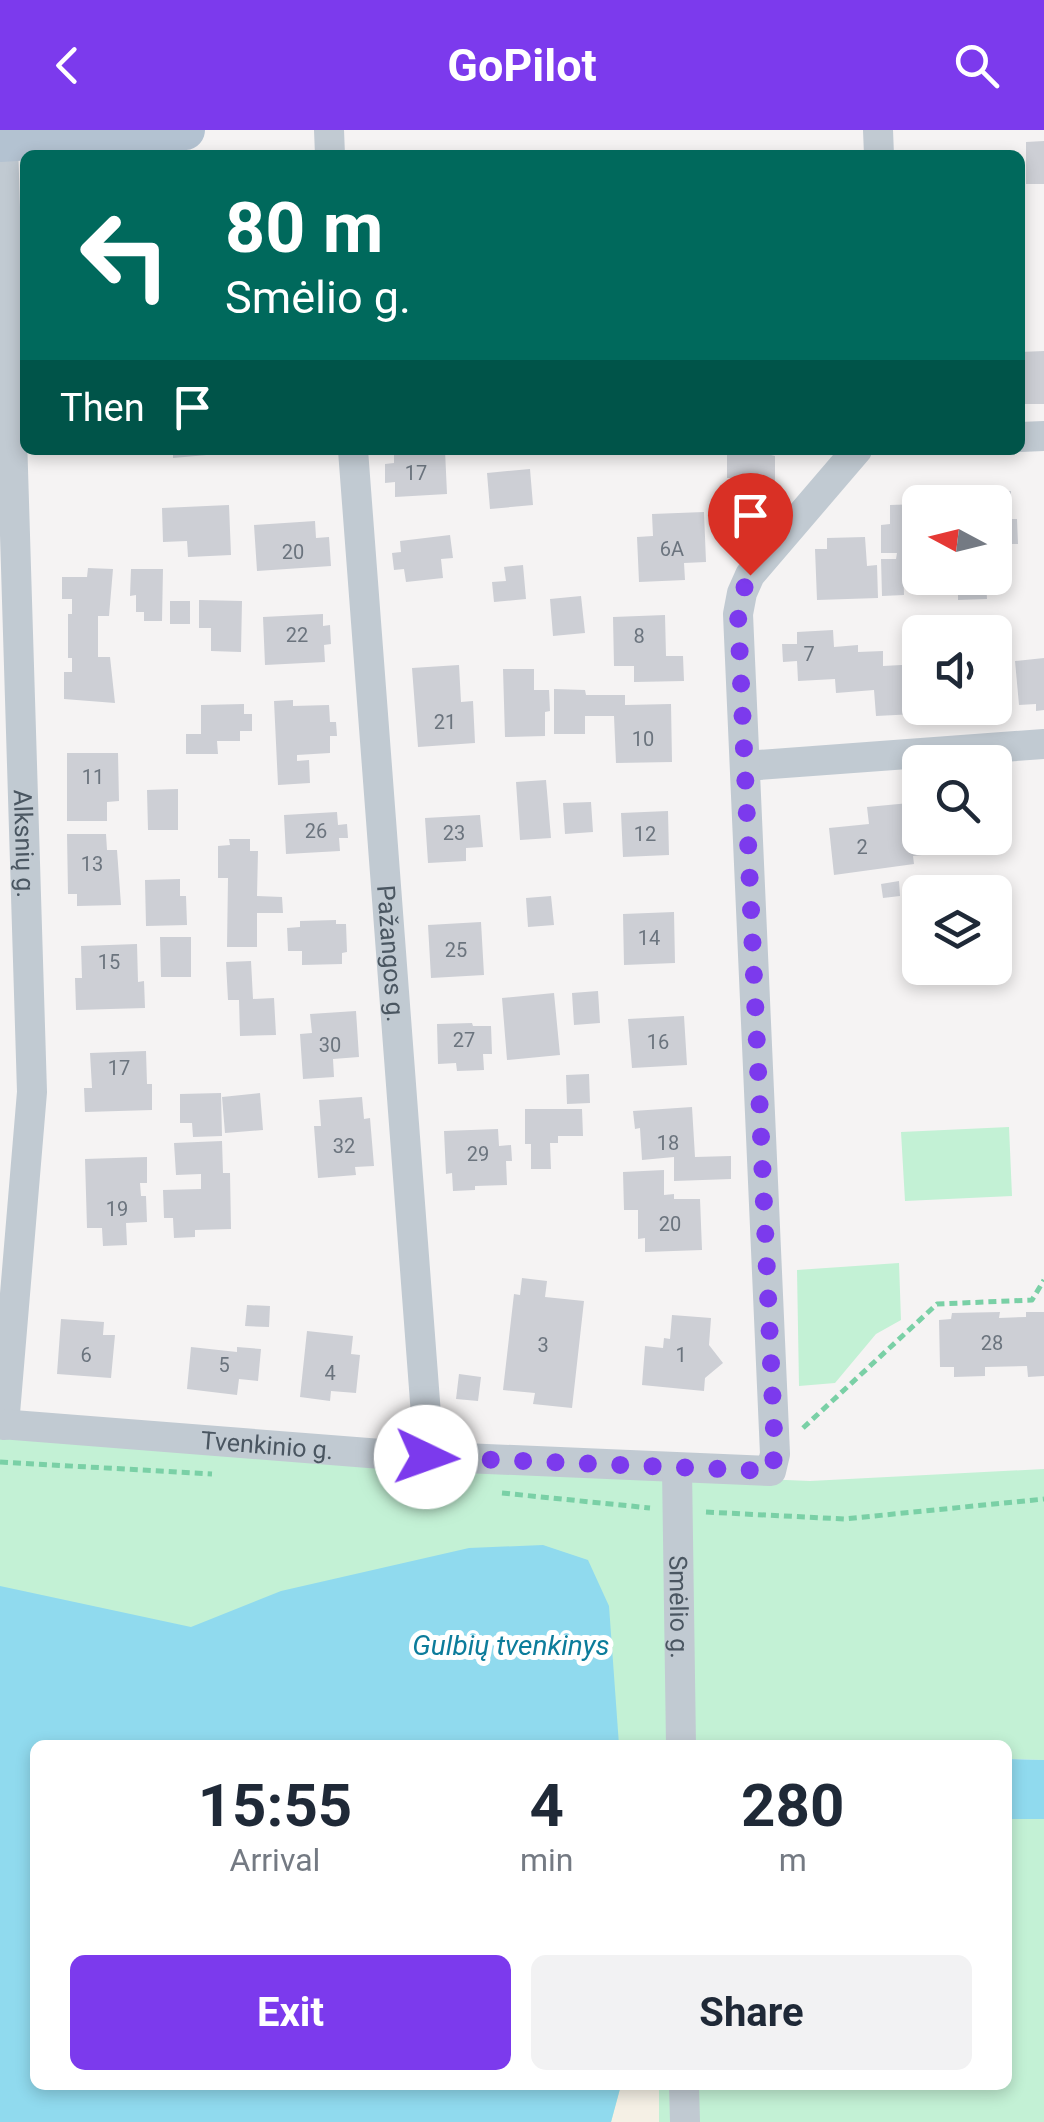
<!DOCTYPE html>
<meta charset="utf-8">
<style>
:root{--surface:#fff;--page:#f2f2f3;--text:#1f2937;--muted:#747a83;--accent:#7c3aed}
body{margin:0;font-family:Roboto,sans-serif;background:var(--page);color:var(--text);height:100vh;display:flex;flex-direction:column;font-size:38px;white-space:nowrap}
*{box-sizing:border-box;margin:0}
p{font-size:32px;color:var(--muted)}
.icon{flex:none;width:55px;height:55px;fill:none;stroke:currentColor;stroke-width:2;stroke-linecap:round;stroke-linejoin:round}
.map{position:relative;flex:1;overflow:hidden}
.drawer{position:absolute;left:30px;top:1610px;width:982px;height:350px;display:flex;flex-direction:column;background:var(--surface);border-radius:15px;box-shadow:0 5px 15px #0003}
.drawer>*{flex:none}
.banner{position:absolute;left:20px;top:20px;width:1005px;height:305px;border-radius:15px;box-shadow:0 5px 15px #0003;background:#00695c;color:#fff;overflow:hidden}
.needle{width:65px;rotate:277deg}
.controls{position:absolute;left:902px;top:355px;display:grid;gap:20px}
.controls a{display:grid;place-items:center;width:110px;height:110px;border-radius:15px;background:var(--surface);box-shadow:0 5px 15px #0003;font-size:50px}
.pin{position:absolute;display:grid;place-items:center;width:85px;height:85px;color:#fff;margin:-102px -42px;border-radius:50% 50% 50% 0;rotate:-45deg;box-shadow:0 0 10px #0007}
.pin .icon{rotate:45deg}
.me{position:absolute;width:110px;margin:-55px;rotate:93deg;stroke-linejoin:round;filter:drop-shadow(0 0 8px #0008)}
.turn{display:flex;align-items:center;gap:35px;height:210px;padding:0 40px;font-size:45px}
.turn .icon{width:130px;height:130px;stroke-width:2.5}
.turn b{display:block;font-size:70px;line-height:85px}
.then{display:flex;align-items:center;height:95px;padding:0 40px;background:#0003;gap:20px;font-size:38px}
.eta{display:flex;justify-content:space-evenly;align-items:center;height:170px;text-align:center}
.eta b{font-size:60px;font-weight:700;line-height:70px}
.primary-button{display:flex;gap:20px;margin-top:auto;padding:20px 40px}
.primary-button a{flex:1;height:115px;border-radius:15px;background:var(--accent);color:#fff;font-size:40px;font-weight:700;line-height:115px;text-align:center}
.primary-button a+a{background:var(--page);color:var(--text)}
header{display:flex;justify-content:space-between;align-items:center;height:130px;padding:0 40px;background:var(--accent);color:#fff;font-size:45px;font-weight:700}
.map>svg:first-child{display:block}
.green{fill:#c3f1d5}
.sand{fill:#f5f0e5}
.water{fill:#90daee}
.building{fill:#cdcfd5}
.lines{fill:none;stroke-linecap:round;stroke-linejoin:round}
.path{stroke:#7ad0a6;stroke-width:5;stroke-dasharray:8 5;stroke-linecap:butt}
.minor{stroke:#c1cad2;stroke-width:30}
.major{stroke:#b3c2d1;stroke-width:40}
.route{stroke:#7c3aed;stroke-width:18;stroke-dasharray:0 32.4}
.labels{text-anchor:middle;stroke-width:10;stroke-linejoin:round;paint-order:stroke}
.number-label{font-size:20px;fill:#6b747e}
.street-label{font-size:25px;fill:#4a5661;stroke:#fff}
.water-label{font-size:28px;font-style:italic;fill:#0c7c9b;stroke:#fff}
</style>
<header><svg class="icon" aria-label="back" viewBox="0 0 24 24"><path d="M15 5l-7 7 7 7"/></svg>GoPilot<svg class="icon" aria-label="search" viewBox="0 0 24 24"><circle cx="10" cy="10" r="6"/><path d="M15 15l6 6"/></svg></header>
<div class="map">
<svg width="1044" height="1992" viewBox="0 0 1044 1992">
<rect width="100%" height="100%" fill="#f5f3f3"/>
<path class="green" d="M 1009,997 L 1012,1066 L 905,1071 L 901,1002 Z
M 899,1133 L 901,1190 L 876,1204 L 835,1253 L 799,1256 L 797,1140 Z
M 0,1305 L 418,1335 L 810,1351 L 1044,1339 L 1044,1630 L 1008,1629 L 1008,1615 L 35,1615 L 35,1955 L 1008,1955 L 1008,1689 L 1044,1689 L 1044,1992 L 0,1992 Z"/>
<path class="sand" d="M 621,1955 L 659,1956 L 659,1992 L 611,1992 Z"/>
<path class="water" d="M 543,1415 L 588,1430 L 609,1476 L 619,1615 L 35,1615 L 35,1955 L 621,1955 L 611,1992 L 0,1992 L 0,1456 L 191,1497 L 281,1461 L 469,1418 Z
M 1008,1629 L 1044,1630 L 1044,1689 L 1008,1689 Z"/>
<path class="building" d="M 1044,11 L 1044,54 L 1026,54 L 1026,12 Z
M 1044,221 L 1044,274 L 1020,274 L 1020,222 Z
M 173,320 L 218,320 L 218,324 L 173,328 Z
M 394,320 L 445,320 L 447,364 L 395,367 L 395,352 L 385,353 L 385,334 L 394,333 Z
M 714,320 L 771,320 L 771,325 L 775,326 L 775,352 L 763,352 L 763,348 L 727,348 L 727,324 L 714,324 Z
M 530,339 L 533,375 L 490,379 L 487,343 Z
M 950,358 L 950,369 L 983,368 L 982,361 L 1011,361 L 1011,389 L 1017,389 L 1018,414 L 995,414 L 995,372 L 929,372 L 929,359 Z
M 920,374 L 920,429 L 903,429 L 904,465 L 882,466 L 881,429 L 896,429 L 897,423 L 881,423 L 881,395 L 890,394 L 890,375 Z
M 229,375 L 231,425 L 188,427 L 187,411 L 163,412 L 162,378 Z
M 704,382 L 706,432 L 684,433 L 685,450 L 639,452 L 637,407 L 653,406 L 652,384 Z
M 315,391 L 316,408 L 329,407 L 331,436 L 257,441 L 254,395 Z
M 450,405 L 453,428 L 441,429 L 443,448 L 406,452 L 404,439 L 394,440 L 392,423 L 401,422 L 400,411 Z
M 865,407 L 867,436 L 877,435 L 878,468 L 817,470 L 815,419 L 827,419 L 827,408 Z
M 523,435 L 526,469 L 494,472 L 492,452 L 506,451 L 504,437 Z
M 88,438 L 113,439 L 109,486 L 98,486 L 98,527 L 110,527 L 115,573 L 64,569 L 64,542 L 72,542 L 72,528 L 68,528 L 68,484 L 72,484 L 72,469 L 62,469 L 62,447 L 87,447 Z
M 131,439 L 163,439 L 162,491 L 144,491 L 144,482 L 136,482 L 136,465 L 130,466 Z
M 958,448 L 986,448 L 987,469 L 958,470 Z
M 581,466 L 585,503 L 553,506 L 550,469 Z
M 199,470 L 242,471 L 241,522 L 211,521 L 211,498 L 199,498 Z
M 170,471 L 190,471 L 190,494 L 170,494 Z
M 323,484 L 323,496 L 330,495 L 331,514 L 324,515 L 325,532 L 265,535 L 263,487 Z
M 665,485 L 666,526 L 683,526 L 684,551 L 634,552 L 634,536 L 614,536 L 613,487 Z
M 833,500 L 834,517 L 858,515 L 858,522 L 883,521 L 883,536 L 920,534 L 920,578 L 955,578 L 955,582 L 876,586 L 874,560 L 836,563 L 835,549 L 798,551 L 797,531 L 783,532 L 782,514 L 797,514 L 797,502 Z
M 1044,528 L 1044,580 L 1036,581 L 1036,574 L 1019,575 L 1015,531 Z
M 459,535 L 461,572 L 473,571 L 475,613 L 418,617 L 412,538 Z
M 503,539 L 534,539 L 534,560 L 549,560 L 550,581 L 545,582 L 545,606 L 505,607 Z
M 554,559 L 585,560 L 586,565 L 625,565 L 625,575 L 671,574 L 672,632 L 616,633 L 614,586 L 585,586 L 585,604 L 554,604 Z
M 293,570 L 293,576 L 329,575 L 330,592 L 336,592 L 337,606 L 330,606 L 330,623 L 297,625 L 297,631 L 309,630 L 310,653 L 278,655 L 274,571 Z
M 244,574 L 244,584 L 252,584 L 252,601 L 240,601 L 240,611 L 217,611 L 218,624 L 186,624 L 186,604 L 201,604 L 201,575 Z
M 67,623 L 118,623 L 119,671 L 107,672 L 107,691 L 67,691 Z
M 546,650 L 551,708 L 520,710 L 516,652 Z
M 178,659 L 178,700 L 148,700 L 147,660 Z
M 591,672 L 593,702 L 565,704 L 563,673 Z
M 920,672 L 920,708 L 947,708 L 949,722 L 913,726 L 914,734 L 834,745 L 829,698 L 869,694 L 867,677 Z
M 668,681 L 669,725 L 623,727 L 621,683 Z
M 337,682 L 338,695 L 347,694 L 348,708 L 339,708 L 340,721 L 286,724 L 284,685 Z
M 480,685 L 483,717 L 466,718 L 466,731 L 428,733 L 425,688 Z
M 67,704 L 106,704 L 107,720 L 117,720 L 121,775 L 77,776 L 77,764 L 68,764 Z
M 229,709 L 250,709 L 250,721 L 258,721 L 257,766 L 282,767 L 283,783 L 257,783 L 257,817 L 227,817 L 228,748 L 218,748 L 218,716 L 230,715 Z
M 180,749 L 180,766 L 186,766 L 187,795 L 146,796 L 145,750 Z
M 899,751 L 900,766 L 883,768 L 881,754 Z
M 551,766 L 554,795 L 528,797 L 526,768 Z
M 674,782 L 675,833 L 624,835 L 623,784 Z
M 336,790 L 336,794 L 346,794 L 347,822 L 342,823 L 342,834 L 302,835 L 302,821 L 288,821 L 287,798 L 300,797 L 300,791 Z
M 481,792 L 484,845 L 431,848 L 428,795 Z
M 160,807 L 191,807 L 191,847 L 161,847 Z
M 137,814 L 138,852 L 144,851 L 145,878 L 76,880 L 75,848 L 82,848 L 81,816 Z
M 251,831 L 253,869 L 274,868 L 276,905 L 240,906 L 239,870 L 228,870 L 226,832 Z
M 598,861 L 600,893 L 574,895 L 572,863 Z
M 554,863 L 560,925 L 507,930 L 502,868 Z
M 356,881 L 359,927 L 333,929 L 334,947 L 303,949 L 300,904 L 312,903 L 310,884 Z
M 684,886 L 687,935 L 632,938 L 628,889 Z
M 472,893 L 473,896 L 491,896 L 492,924 L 483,924 L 484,940 L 457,941 L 456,933 L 438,934 L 437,894 Z
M 146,921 L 147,954 L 152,954 L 152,980 L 85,982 L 84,958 L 92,958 L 90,923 Z
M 589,944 L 590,973 L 567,974 L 566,945 Z
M 221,963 L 222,1006 L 193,1007 L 192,993 L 180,993 L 180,964 Z
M 260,963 L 263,1000 L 225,1003 L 222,967 Z
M 362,967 L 364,989 L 370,988 L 374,1036 L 355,1037 L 356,1045 L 318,1048 L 314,996 L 321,996 L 319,970 Z
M 692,977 L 695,1027 L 731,1026 L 731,1049 L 674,1051 L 674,1027 L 642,1030 L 640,998 L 635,999 L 633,981 Z
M 525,979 L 582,979 L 583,1006 L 558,1006 L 558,1013 L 550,1013 L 551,1039 L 531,1039 L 531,1014 L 525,1014 Z
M 498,999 L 499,1016 L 511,1015 L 512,1031 L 506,1031 L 507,1055 L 475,1056 L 475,1060 L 453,1061 L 452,1043 L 446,1044 L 444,1001 Z
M 222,1011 L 223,1043 L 230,1043 L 231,1099 L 195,1100 L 195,1107 L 174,1108 L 173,1088 L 164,1088 L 163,1060 L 201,1059 L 201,1044 L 176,1045 L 174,1013 Z
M 147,1027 L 147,1053 L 140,1053 L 141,1066 L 146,1066 L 147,1092 L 126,1093 L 127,1115 L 103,1116 L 102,1098 L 87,1098 L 85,1029 Z
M 664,1040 L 664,1065 L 674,1064 L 674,1069 L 700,1069 L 702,1120 L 645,1122 L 645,1108 L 638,1109 L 638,1080 L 624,1080 L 623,1042 Z
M 522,1148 L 547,1151 L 545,1167 L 584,1171 L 572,1278 L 533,1274 L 535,1263 L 503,1260 L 514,1164 L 520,1165 Z
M 247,1175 L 270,1176 L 269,1197 L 245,1196 Z
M 1000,1182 L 999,1188 L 1026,1187 L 1026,1182 L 1044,1182 L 1044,1246 L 1028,1247 L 1027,1236 L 985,1237 L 985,1246 L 954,1247 L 954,1237 L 940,1237 L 939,1190 L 951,1189 L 952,1183 Z
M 672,1185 L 711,1188 L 709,1215 L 723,1233 L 705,1248 L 704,1261 L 642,1255 L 645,1216 L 663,1218 L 664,1208 L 670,1209 Z
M 61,1189 L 104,1192 L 103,1205 L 115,1205 L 111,1248 L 57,1244 Z
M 307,1201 L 353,1206 L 351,1224 L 360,1225 L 356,1263 L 331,1261 L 330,1271 L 300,1267 Z
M 191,1217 L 237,1222 L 237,1217 L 261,1219 L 258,1251 L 239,1249 L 237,1265 L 187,1259 Z
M 459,1244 L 481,1247 L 478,1271 L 456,1269 Z"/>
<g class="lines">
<path class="path" d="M 803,1298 L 937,1174 L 1032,1170 L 1044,1150
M 0,1332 L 212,1344
M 502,1363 L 650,1378
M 706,1382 L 844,1389 L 1044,1369"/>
<g class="minor">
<path d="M 329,0 L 330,25"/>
<path d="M 878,0 L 879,25"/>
<path id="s1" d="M 3,12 L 32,962 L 4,1295"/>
<path d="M 1020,307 L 1044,306"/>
<path id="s2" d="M 353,320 L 427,1298 L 426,1327"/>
<path d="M 745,636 L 1044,614"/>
<path id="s3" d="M 0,1294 L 394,1325 L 771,1341 L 775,1324 L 738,484 L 742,463 L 750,445 L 857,320"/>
<path id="s4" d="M 677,1339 L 681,1615"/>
<path d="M 684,1955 L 685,1992"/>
</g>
<path class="major" d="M 0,12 L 185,0"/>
</g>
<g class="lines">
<path class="route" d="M 426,1327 L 771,1341 L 775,1324 L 738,484 L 742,463 L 750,445"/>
</g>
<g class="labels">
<g class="number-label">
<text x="416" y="350">17</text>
<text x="672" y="426">6A</text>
<text x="293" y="429">20</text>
<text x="297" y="512">22</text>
<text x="639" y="513">8</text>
<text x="809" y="531">7</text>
<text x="445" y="599">21</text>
<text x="643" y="616">10</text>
<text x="93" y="654">11</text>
<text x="316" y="708">26</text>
<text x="454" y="710">23</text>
<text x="645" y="711">12</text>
<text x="862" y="724">2</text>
<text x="92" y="741">13</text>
<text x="649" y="815">14</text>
<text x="456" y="827">25</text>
<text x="109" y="839">15</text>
<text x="464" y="917">27</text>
<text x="658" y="919">16</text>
<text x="330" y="922">30</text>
<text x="119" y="945">17</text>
<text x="668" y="1020">18</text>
<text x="344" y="1023">32</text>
<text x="478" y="1031">29</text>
<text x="117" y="1086">19</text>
<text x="670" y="1101">20</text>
<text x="992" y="1220">28</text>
<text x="543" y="1222">3</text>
<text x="86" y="1232">6</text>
<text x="681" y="1232">1</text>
<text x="224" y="1242">5</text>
<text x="330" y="1250">4</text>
</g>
<g class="street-label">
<text dy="9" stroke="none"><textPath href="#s1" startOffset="702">Alksnių g.</textPath></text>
<text dy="9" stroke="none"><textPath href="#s2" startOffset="505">Pažangos g.</textPath></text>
<text dy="9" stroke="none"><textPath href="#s3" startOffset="268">Tvenkinio g.</textPath></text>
<text dy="9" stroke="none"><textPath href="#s4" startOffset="138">Smėlio g.</textPath></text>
</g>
<g class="water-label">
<text x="511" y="1525">Gulbių tvenkinys</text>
</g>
</g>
</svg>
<div class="controls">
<a><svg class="needle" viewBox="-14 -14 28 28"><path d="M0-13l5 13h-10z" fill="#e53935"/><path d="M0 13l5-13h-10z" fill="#747a83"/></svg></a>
<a><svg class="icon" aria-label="sound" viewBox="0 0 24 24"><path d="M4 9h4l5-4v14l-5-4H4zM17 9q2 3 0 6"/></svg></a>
<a><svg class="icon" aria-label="search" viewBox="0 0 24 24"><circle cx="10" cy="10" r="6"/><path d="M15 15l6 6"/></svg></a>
<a><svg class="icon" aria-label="layers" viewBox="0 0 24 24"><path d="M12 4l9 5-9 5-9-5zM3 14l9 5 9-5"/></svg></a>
</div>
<div class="pin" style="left:750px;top:445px;background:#d93025"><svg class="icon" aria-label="arrive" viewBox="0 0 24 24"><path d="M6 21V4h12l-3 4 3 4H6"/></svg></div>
<svg class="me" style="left:426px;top:1327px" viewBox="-20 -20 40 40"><circle r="19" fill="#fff"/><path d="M0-13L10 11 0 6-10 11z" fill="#7c3aed"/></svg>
<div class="banner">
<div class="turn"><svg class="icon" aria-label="left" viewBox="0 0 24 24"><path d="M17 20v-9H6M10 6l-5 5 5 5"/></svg><div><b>80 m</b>Smėlio g.</div></div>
<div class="then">Then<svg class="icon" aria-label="arrive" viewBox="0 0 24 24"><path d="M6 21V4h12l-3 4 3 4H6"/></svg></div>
</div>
<section class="drawer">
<div class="eta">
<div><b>15:55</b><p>Arrival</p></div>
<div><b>4</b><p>min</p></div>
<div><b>280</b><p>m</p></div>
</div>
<div class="primary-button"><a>Exit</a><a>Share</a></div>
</section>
</div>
